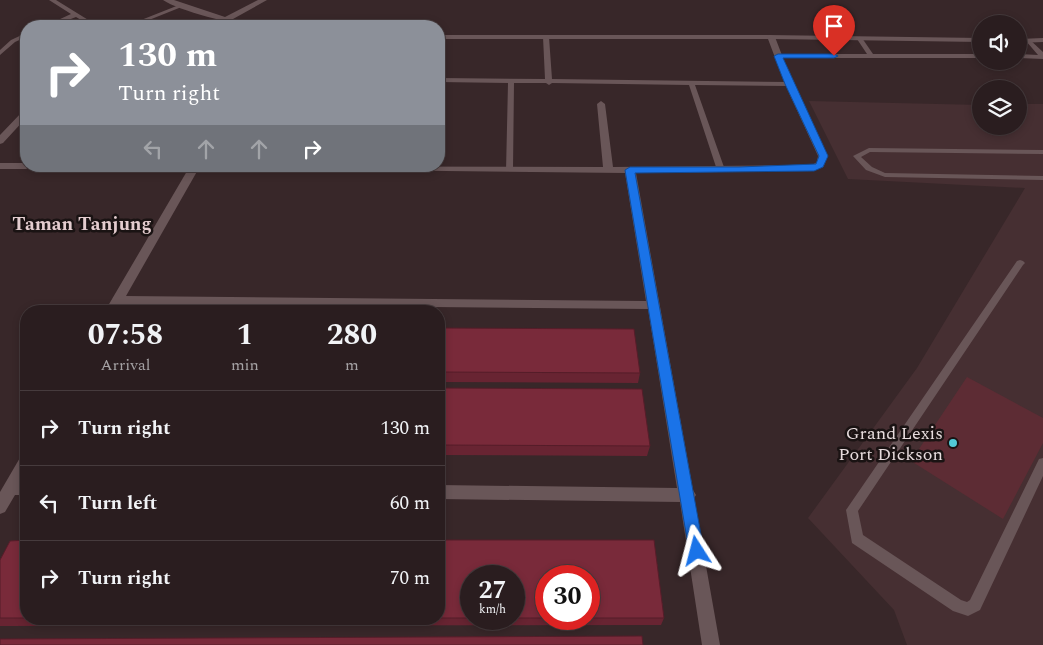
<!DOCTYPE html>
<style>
:root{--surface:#2a1d1f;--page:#362a2c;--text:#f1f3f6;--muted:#a5a2a4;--line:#463b3d}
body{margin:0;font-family:Spectral,serif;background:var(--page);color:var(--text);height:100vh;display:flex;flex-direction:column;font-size:19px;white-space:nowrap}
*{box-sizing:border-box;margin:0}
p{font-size:16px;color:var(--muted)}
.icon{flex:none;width:28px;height:28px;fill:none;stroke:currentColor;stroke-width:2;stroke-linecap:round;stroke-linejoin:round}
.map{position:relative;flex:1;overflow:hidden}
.sheet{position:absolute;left:20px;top:305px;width:425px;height:320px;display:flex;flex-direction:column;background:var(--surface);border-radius:20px;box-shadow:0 2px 8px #0003,0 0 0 1px var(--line)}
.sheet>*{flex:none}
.hud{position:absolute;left:20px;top:20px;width:425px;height:152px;border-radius:20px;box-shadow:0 2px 8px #0003,0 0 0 1px var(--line);background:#8c9099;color:#fff;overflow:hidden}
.tools{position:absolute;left:972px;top:15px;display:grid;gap:10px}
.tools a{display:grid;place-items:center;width:55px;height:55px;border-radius:50%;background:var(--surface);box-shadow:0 2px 8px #0003,0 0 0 1px var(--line);font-size:25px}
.speed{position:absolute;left:460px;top:565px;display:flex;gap:10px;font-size:25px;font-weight:700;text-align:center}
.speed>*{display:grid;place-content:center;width:65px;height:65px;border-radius:50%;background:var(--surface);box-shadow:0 2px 8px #0003,0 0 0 1px var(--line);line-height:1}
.speed small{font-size:12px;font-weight:400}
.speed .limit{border:8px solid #d22;background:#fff;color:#111}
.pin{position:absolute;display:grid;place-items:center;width:42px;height:42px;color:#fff;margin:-51px -21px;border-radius:50% 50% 50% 0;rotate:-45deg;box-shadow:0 0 5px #0007}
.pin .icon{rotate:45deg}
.me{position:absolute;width:55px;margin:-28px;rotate:351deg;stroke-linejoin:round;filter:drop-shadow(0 0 4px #0008)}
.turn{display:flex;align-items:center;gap:18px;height:105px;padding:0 15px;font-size:22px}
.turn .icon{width:65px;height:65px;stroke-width:2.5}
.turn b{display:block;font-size:35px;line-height:42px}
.lanes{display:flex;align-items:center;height:48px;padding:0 15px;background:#0003;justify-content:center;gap:25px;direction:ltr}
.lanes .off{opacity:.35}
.eta{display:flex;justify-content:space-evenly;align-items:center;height:85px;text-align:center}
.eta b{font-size:30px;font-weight:700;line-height:35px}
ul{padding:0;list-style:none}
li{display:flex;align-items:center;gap:15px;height:75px;padding:0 15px;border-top:1px solid var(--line)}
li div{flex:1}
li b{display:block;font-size:19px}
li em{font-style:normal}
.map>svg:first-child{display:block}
.built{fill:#462f32}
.green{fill:#5d2c34}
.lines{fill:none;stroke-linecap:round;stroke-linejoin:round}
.lane{fill:#695658;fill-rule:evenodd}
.street{fill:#695658;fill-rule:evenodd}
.secondary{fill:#695658;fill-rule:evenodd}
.wall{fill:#682432;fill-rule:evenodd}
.building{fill:#792a3a;stroke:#551d29}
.route{fill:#1a73e8;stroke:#114b97}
.poi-dot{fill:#52cbd8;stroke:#1a1313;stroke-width:2}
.labels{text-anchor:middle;stroke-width:5;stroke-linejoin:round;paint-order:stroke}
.poi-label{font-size:18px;fill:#e7dcdd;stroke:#1a1313;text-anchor:end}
.neighbourhood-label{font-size:19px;font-weight:bold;fill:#e4cdcf;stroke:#1a1313}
</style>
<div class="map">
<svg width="1043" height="645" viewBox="0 0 1043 645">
<rect width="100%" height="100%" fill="#382729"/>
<path class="built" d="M 809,101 L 981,105 L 981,126 L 1019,126 L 1019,104 L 1043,104 L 1043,645 L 907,645 L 894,610 L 808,518 L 917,368 L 1025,188 L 848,179 Z"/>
<path class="green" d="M 967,377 L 1043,418 L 1043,443 L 1003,519 L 911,461 Z"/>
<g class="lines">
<path class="lane" d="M 49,0 L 56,0 L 98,26 L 91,26 L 76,17 L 53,26 L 45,26 L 71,14 Z
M 179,5 L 184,6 L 134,26 L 126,26 Z
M 26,33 L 26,37 L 15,42 L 0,55 L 0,50 L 11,40 Z
M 546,35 L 549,37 L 552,79 L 789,82 L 792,84 L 789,86 L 695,85 L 725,170 L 721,172 L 717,170 L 689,85 L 552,83 L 549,85 L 546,83 L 514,83 L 513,169 L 509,171 L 506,171 L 508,83 L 439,82 L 439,78 L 545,79 L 543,37 Z
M 860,37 L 862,38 L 873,54 L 981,54 L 981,58 L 778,58 L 775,56 L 778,54 L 867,54 L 857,39 Z
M 1029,39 L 1043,52 L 1043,59 L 1019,58 L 1019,54 L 1038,55 L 1026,41 Z
M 869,148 L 1043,150 L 1043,154 L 870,152 L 861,157 L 872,167 L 885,173 L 1043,176 L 1043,180 L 885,177 L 866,170 L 853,156 Z
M 1020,260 L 1023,261 L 1025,263 L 1023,265 L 858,511 L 863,535 L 961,600 L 967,602 L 970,600 L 1039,459 L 1043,458 L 1043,476 L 980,610 L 968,616 L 953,611 L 852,543 L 846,510 L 1017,261 Z"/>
<path class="street" d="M 163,0 L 174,0 L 225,17 L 258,0 L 267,0 L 233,19 L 257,24 L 258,26 C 238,26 179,11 163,0 Z
M 439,35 L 771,35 L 775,37 L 793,84 L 828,156 L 823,167 L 814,171 L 636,173 L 693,490 L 696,495 L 694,498 L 720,645 L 702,645 L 680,502 L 439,499 L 439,485 L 677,488 L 648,309 L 121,304 L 117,311 L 105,311 L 190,166 L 603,167 L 597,104 L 601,101 L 605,104 L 613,167 L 812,165 L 817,162 L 818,156 L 785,84 L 768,39 L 439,39 ZM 199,168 L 625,173 L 646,301 L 126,296 Z
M 26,110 L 26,118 L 3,143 L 0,144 L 0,135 L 23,111 Z
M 0,163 L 26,163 L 26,166 L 31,166 L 26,169 L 0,169 Z
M 26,455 L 26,475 L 23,481 L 26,481 L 26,495 L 15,495 L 5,512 L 0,514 L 0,492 L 21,456 Z"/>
<path class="secondary" d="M 768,35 L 981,38 L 981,42 L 771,39 L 767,37 Z
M 1043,38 L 1043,42 L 1019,43 L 1019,39 Z"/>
</g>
<path class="wall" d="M 439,328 L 640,373 L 638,383 L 439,382 Z
M 439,388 L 650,446 L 647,456 L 439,455 Z
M 26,540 L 26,619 L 439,619 L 439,540 L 654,540 L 664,618 L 661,625 L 0,626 L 0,560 L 10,541 ZM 471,576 L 514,576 L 514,619 L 471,619 ZM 546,576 L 589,576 L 589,619 L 546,619 Z"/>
<path class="building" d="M 439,328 L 634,329 L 640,373 L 439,372 Z
M 439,388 L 642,389 L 650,446 L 439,445 Z
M 26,540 L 26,618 L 0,618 L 0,560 L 10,541 Z
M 439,540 L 654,540 L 664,618 L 589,618 L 589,576 L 546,576 L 546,618 L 514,618 L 514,576 L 471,576 L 471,618 L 439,618 Z
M 642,636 L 643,645 L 0,645 L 0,639 Z"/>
<path class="route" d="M 778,54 L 834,54 L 838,56 L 834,58 L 783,58 L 828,156 L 823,167 L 814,171 L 635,173 L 704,551 L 702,556 L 697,558 L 691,556 L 689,551 L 625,170 L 630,167 L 739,167 L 816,164 L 819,156 L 785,84 L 774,56 Z"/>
<circle class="poi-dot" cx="953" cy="443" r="5"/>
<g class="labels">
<g class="poi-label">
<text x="943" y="439">Grand Lexis<tspan x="943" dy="21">Port Dickson</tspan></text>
</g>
<g class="neighbourhood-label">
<text x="82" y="230">Taman Tanjung</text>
</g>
</g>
</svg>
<div class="tools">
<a><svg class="icon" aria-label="sound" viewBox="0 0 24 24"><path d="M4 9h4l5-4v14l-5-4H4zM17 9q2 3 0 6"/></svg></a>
<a><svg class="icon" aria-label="layers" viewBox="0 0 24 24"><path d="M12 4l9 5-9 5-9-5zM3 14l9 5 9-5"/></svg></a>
</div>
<div class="speed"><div>27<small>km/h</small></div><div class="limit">30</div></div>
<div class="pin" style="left:834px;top:56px;background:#d93025"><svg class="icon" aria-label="arrive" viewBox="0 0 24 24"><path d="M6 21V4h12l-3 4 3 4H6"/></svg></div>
<svg class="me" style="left:697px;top:551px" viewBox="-20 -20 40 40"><path d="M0-17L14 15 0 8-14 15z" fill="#1a73e8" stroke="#fff" stroke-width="4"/></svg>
<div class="hud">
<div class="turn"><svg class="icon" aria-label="right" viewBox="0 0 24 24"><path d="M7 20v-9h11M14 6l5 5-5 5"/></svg><div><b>130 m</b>Turn right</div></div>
<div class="lanes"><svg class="icon off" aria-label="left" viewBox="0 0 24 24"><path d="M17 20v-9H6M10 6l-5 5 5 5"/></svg><svg class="icon off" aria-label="ahead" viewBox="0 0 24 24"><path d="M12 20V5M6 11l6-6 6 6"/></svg><svg class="icon off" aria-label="ahead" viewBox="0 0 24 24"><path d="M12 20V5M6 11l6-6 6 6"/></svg><svg class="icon" aria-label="right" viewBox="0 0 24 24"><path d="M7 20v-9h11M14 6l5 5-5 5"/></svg></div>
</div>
<section class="sheet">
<div class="eta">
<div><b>07:58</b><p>Arrival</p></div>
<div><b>1</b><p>min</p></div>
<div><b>280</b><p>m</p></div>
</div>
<ul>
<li><svg class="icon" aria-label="right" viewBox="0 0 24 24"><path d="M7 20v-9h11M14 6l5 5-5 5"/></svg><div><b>Turn right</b></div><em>130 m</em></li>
<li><svg class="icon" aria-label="left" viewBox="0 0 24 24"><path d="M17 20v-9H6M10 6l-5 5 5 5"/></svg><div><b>Turn left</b></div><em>60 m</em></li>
<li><svg class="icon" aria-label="right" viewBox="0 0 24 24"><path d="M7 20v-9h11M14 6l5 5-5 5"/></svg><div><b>Turn right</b></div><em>70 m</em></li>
</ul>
</section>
</div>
